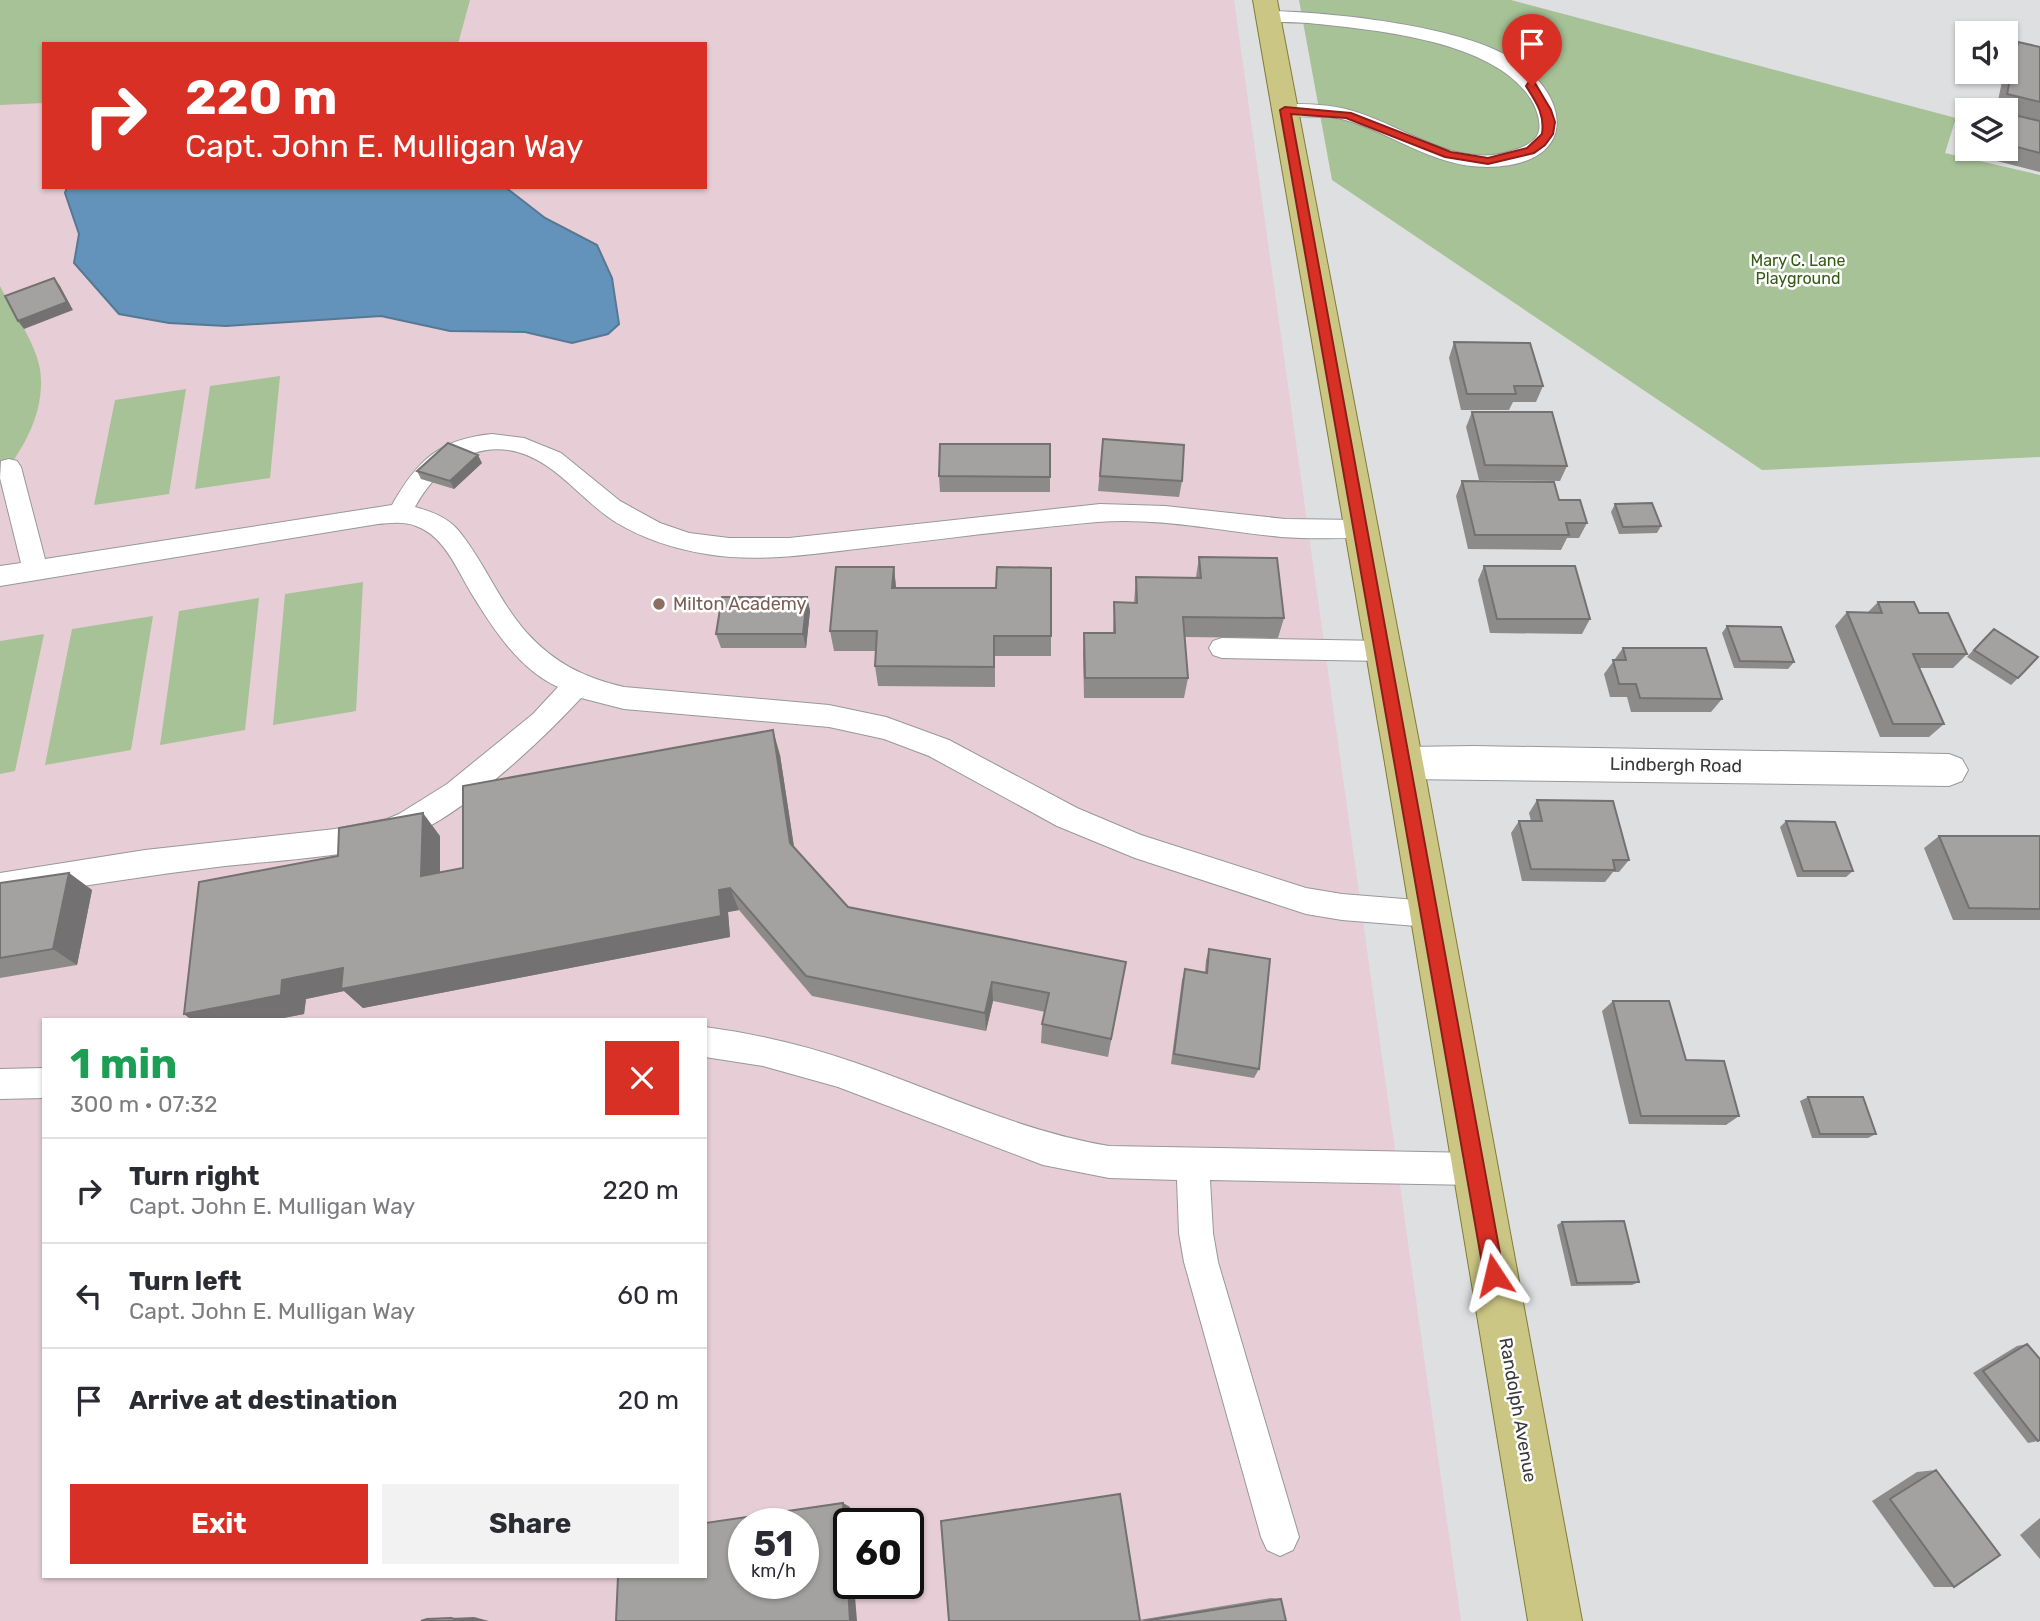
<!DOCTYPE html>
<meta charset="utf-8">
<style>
:root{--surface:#fff;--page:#f2f2f3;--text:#2b2b33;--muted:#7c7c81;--line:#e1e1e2;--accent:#d93025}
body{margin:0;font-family:Rubik,sans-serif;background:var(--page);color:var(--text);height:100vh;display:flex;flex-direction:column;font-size:26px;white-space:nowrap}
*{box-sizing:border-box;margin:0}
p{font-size:23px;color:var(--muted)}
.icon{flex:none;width:38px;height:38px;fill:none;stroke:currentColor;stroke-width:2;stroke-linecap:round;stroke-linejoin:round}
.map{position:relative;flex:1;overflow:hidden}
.side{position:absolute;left:42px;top:1018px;width:665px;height:560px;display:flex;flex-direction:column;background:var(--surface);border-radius:0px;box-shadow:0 2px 5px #0004}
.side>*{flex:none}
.banner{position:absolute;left:42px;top:42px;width:665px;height:147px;border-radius:0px;box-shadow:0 2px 5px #0004;background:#d93025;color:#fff;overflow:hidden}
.controls{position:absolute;left:1955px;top:21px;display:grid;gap:14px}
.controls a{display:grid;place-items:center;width:63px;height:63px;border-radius:0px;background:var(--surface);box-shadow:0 2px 5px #0004;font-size:35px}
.speed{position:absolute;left:728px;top:1508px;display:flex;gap:14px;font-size:35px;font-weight:700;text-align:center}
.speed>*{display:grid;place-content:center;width:91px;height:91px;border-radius:50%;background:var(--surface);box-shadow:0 2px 5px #0004;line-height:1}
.speed small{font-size:18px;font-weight:400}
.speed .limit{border:4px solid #111;border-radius:10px;background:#fff;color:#111}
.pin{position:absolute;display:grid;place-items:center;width:60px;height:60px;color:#fff;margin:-72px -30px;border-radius:50% 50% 50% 0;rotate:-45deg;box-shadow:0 0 7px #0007}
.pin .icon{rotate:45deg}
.me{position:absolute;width:77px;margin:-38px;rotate:350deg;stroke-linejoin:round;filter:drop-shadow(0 0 5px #0008)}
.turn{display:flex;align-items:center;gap:24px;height:147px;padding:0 28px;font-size:32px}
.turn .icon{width:91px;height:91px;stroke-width:2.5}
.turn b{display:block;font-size:49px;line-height:60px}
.round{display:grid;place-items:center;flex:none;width:74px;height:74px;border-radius:0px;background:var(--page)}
.headline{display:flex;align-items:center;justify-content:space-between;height:119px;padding:0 28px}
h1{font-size:42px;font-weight:700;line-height:52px;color:#1e9e55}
.cta{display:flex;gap:14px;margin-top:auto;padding:14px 28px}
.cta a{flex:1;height:80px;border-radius:0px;background:var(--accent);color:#fff;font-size:28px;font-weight:700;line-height:80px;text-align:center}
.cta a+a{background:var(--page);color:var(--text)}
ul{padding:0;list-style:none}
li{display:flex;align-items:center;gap:21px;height:105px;padding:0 28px;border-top:2px solid var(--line)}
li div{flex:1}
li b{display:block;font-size:26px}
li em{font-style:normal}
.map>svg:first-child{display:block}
.education{fill:#e7cdd5;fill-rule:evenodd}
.green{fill:#a7c297}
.water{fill:#6393bb;stroke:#567894;stroke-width:2}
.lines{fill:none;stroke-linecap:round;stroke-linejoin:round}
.service-casing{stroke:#97989a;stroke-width:2}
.minor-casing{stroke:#97989a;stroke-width:2}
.primary-casing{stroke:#827c35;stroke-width:2}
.service{fill:#fff;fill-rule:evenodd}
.minor{fill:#fff;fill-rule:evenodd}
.primary{fill:#ccc685;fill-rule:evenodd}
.wall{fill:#8d8a8a}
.shaded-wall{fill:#737171}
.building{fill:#a4a1a1;stroke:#737171;stroke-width:2;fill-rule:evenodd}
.route{fill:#d93025;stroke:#8d1f18;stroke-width:2}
.education-dot{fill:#8d6e63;stroke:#fff;stroke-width:2.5}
.labels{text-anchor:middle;stroke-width:5;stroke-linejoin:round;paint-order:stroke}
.far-park-label{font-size:16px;fill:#345b13;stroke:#fff}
.education-label{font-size:18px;fill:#785e54;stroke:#fff;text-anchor:start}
.street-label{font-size:18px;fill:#39393a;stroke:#fff}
</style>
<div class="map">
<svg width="2040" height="1621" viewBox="0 0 2040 1621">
<rect width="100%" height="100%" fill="#dedfe1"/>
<path class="education" d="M 0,0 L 1234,0 L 1461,1621 L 0,1621 ZM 44,44 L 705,44 L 705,187 L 44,187 ZM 44,1020 L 705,1020 L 705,1577 L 44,1577 ZM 744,1524 L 803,1524 L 803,1584 L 744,1584 ZM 849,1524 L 908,1524 L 908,1584 L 849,1584 Z"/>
<path class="green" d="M 0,0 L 470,0 L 458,44 L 44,44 L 44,103 L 0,105 Z
M 1299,0 L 1511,0 L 1956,118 L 1945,153 L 2040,175 L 2040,457 L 1762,470 L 1332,180 Z
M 0,286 C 13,312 35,341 40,369 C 46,409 25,448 0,478 Z
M 280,376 L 270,478 L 195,489 L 210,386 Z
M 186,389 L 169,494 L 94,505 L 115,400 Z
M 363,582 L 356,711 L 273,725 L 285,594 Z
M 259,598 L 245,730 L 160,745 L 179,611 Z
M 153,616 L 131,750 L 45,765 L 72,629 Z
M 44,634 L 15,771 L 0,774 L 0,641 Z"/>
<path class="water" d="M 67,187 L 505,187 L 545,218 L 597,245 L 612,278 L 619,324 L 608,334 L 572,343 L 525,332 L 450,331 L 381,316 L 226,326 L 169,323 L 119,314 L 74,263 L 79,234 L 65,193 Z"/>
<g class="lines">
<defs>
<path id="service" d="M 1268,11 C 1330,12 1448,25 1502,53 C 1571,88 1584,166 1487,167 C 1432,167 1392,132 1342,119 C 1321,114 1299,119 1278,114 L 1276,110 L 1278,106 L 1285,104 C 1308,104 1331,104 1353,111 C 1405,126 1458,171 1514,150 C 1522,148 1532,143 1537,136 C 1543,126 1537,110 1532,101 C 1496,40 1375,30 1309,23 C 1294,22 1277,23 1262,20 L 1259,16 L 1262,12 Z
M 492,434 L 524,438 L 561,453 L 620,501 L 660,523 L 689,533 L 729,538 L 789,538 L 1100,504 L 1165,506 L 1285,519 L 1361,520 L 1370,523 L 1373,529 L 1370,535 L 1361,538 C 1335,538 1308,539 1281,537 C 1221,531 1158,517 1097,522 C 1019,529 942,539 865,548 C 812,554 759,563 706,554 C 675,549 644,539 617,523 C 591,507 572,483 547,466 C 494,430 443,456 415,507 C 430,511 447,517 458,530 C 484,561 499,602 527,633 C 554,663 585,678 624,687 L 829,705 L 886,717 L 949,740 L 1077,808 L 1141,835 L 1306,888 L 1342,894 L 1429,901 L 1439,905 L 1444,914 L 1439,923 L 1429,927 L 1342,920 L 1306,914 L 1135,858 L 1057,826 L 929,756 L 884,739 L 829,727 L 624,709 L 581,698 C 542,740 470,808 418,832 C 362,858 286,859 225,866 C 150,875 75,887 0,899 L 0,873 L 145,850 L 335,829 L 387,819 L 399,814 L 447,784 L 533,714 L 558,687 C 520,670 494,630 473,596 C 458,572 445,536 416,526 C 404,521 390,523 378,524 L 0,586 L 0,566 L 21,563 L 0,478 L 1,461 L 9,459 L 17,461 L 21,467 L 45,559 L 392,505 C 417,461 439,439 492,434 Z
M 1222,638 L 1384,641 L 1393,644 L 1397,651 L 1393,658 L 1384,661 L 1222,658 L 1213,655 L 1209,648 L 1213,641 Z
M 705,1027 C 757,1034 807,1046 856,1063 C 940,1092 1020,1131 1109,1146 L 1475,1153 L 1487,1157 L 1491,1169 L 1487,1181 L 1475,1185 L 1210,1180 L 1213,1233 L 1218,1262 L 1299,1537 L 1293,1550 L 1280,1556 L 1267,1550 L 1261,1537 L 1184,1262 L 1179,1233 L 1177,1180 L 1109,1178 L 1043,1165 L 838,1087 L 763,1066 L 705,1057 Z
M 44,1068 L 44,1098 L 0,1099 L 0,1069 Z"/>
<path id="minor" d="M 1474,746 L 1949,754 L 1962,759 L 1968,770 L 1962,781 L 1949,786 L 1404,779 L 1391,774 L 1385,763 L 1391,752 L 1404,747 Z"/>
<path id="primary" d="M 1253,0 L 1277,0 L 1423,763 L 1582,1621 L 1528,1621 L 1385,763 Z"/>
</defs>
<use href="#service" class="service-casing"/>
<use href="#minor" class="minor-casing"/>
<use href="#primary" class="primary-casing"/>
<use href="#service" class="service"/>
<use href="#minor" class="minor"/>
<use href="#primary" class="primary"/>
</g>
<path class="wall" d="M 2018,42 L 2040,47 L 2040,121 L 2006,112 L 2006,110 L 1996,110 L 2004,72 L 2006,72 L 2007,58 Z
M 2010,114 L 2040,121 L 2040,172 L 1993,160 L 1995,149 L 2006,149 L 2006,121 Z
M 1454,342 L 1543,386 L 1536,402 L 1513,402 L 1509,410 L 1461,410 L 1449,358 Z
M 1472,412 L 1567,466 L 1560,481 L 1479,480 L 1466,427 Z
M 1103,439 L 1182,481 L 1179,497 L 1098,491 Z
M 1050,444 L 1050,492 L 940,492 L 939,476 Z
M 482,463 L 454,489 L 421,479 L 417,471 Z
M 1462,481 L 1559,500 L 1587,523 L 1579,538 L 1567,538 L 1561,550 L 1468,549 L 1456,496 Z
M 1615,504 L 1661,526 L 1657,533 L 1619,534 L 1611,512 Z
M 1199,557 L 1284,618 L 1278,638 L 1185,637 L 1188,678 L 1184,698 L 1084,698 L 1083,653 L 1084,633 L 1113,633 L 1114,602 L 1134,603 L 1136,577 L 1196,577 Z
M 1484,566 L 1590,619 L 1582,634 L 1490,633 L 1478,580 Z
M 894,567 L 896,588 L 1051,636 L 1051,656 L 995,656 L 995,687 L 878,686 L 875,666 L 876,651 L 834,651 L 830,631 Z
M 807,597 L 810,611 L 806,648 L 721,648 L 716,634 Z
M 1878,602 L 1919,613 L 1967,654 L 1953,668 L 1919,668 L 1944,724 L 1929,737 L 1880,737 L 1835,626 L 1847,612 L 1868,612 Z
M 1727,626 L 1794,662 L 1788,669 L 1734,668 L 1722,633 Z
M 1986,636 L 2018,678 L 2011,685 L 1967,657 Z
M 1623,648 L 1722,699 L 1711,712 L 1631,712 L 1627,697 L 1610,697 L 1604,674 Z
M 780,755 L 794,848 L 848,907 L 1126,962 L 1108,1057 L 1041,1043 L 1042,1024 L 1045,1012 L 993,1001 L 986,1031 L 812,996 L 739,910 L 728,912 L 730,937 L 363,1008 L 344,991 L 306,999 L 304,1014 L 273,1020 L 192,1020 L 184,1014 L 338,856 L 440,836 L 440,872 L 463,868 Z
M 1537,800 L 1629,860 L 1619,872 L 1613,872 L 1605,882 L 1522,881 L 1511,833 L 1519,821 L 1531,821 L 1529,813 Z
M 1786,821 L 1853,871 L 1846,877 L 1797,877 L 1780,827 Z
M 1939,836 L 2040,836 L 2040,920 L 1953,920 L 1924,848 Z
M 69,873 L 92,890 L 77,965 L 0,978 L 0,883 Z
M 1209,949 L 1259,1069 L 1254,1078 L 1171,1064 L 1182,980 L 1185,969 L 1205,972 L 1206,960 Z
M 1613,1001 L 1686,1060 L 1739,1116 L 1726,1125 L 1629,1124 L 1602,1011 Z
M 1808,1097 L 1876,1134 L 1868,1138 L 1812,1138 L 1800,1101 Z
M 1562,1222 L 1639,1282 L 1632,1285 L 1571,1286 L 1557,1225 Z
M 2027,1344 L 2038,1441 L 2028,1443 L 1973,1373 L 2017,1346 Z
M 1936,1470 L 1954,1587 L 1934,1587 L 1872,1501 L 1917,1472 Z
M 2040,1518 L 2040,1559 L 2020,1535 Z
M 1271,1598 L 1281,1599 L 1286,1621 L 949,1621 L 1139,1620 Z"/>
<path class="shaded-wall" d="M 54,278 L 60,286 L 73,310 L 24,329 L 18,321 Z
M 478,455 L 482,463 L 454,489 L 450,481 Z
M 894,567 L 896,588 L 892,588 Z
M 807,597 L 810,611 L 806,648 L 803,634 Z
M 773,730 L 780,755 L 797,866 L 790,843 Z
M 423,813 L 440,836 L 440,898 L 421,876 Z
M 69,873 L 92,890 L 77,965 L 53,949 Z
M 730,888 L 739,910 L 728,912 L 730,937 L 363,1008 L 344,991 L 306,999 L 304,1014 L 273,1020 L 192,1020 L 184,1014 L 282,980 Z
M 992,982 L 993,1001 L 986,1031 L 985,1013 Z
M 843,1503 L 850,1507 L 851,1524 L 849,1524 L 849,1584 L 854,1584 L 857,1621 L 850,1621 Z
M 474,1617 L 489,1621 L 461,1621 L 451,1618 Z"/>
<path class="building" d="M 2018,42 L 2040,47 L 2040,102 L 2007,94 Z
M 2010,114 L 2040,121 L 2040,153 L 2006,144 L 2006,137 Z
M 54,278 L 67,302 L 18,321 L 5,296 Z
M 1454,342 L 1530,343 L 1543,386 L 1514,386 L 1516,394 L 1467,394 Z
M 1472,412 L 1552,412 L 1567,466 L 1485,465 Z
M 1103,439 L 1184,445 L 1182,481 L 1100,476 Z
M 448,443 L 478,455 L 450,481 L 417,471 Z
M 940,444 L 1050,444 L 1050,477 L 939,476 Z
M 1462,481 L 1554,482 L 1559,500 L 1580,500 L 1587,523 L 1566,523 L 1569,535 L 1475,535 Z
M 1652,503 L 1661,526 L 1623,527 L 1615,504 Z
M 1199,557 L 1277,558 L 1284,618 L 1183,617 L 1188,678 L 1085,678 L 1084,633 L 1115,633 L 1114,602 L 1137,603 L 1136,577 L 1201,578 Z
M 1484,566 L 1575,566 L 1590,619 L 1497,619 Z
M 836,567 L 894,567 L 892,588 L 996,588 L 997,567 L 1051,568 L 1051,636 L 994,636 L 994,667 L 875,666 L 877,631 L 830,631 Z
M 722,597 L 807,597 L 803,634 L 716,634 Z
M 1878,602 L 1914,602 L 1919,613 L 1948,613 L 1967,654 L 1913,654 L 1944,724 L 1893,724 L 1847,612 L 1882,613 Z
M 1727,626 L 1781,627 L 1794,662 L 1740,661 Z
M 1994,629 L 2038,657 L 2018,678 L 1974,650 Z
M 1623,648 L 1706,648 L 1722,699 L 1640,698 L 1636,684 L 1619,684 L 1613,660 L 1626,660 Z
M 773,730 L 790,843 L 848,907 L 1126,962 L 1111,1039 L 1042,1024 L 1049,993 L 992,982 L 985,1013 L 806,976 L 730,888 L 719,890 L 721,916 L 341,989 L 343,968 L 282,980 L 281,995 L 184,1014 L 199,882 L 338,856 L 339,828 L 423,813 L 421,876 L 463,868 L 463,786 Z
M 1537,800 L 1613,801 L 1629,860 L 1613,860 L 1615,870 L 1531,869 L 1519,821 L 1542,821 Z
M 1786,821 L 1835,822 L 1853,871 L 1803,871 Z
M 1939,836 L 2040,836 L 2040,909 L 1969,908 Z
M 69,873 L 53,949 L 0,958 L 0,883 Z
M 1209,949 L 1270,959 L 1259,1069 L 1174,1054 L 1185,969 L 1207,973 Z
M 1613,1001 L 1669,1001 L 1686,1060 L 1724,1061 L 1739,1116 L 1641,1116 Z
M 1808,1097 L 1863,1097 L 1876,1134 L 1820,1134 Z
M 1624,1221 L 1639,1282 L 1577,1283 L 1562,1222 Z
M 2027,1344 L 2040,1359 L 2040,1440 L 2038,1441 L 1983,1371 Z
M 1936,1470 L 2000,1555 L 1954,1587 L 1890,1499 Z
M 1120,1494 L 1140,1621 L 949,1621 L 941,1521 Z
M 843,1503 L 850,1621 L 616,1621 L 618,1577 L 705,1577 L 705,1523 ZM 744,1524 L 803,1524 L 803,1584 L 744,1584 Z
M 1281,1599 L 1286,1621 L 1144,1621 Z
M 451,1618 L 461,1621 L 421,1621 L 427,1619 Z"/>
<path class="route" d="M 1528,83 L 1535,83 L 1551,110 L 1555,122 L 1553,134 L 1545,145 L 1534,153 L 1488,164 L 1445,157 L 1346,118 L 1291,114 L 1504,1275 L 1501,1282 L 1494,1285 L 1487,1282 L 1484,1275 L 1280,110 L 1285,107 L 1351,113 L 1451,152 L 1488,158 L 1527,148 L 1542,134 C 1545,114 1536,102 1526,86 Z"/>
<circle class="education-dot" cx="659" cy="604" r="7"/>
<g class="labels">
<g class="far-park-label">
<text x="1798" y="266">Mary C. Lane<tspan x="1798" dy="18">Playground</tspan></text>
</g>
<g class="education-label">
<text x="673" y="610">Milton Academy</text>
</g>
<g class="street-label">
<text transform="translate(1676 765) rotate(1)" y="6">Lindbergh Road</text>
<text transform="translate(1518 1410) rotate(80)" y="6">Randolph Avenue</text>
</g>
</g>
</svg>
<div class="controls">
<a><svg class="icon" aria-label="sound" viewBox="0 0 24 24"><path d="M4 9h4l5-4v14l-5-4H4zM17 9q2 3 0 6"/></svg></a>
<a><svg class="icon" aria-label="layers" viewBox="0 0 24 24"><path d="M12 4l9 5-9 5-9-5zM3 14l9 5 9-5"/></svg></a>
</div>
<div class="speed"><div>51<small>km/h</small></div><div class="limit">60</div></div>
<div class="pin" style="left:1532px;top:86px;background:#d93025"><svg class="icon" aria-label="arrive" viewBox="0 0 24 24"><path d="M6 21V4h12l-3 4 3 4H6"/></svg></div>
<svg class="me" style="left:1494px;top:1275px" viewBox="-20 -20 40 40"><path d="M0-17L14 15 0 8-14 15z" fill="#d93025" stroke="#fff" stroke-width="4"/></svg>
<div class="banner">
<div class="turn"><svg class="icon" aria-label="right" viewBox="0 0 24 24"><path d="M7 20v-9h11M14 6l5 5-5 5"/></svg><div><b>220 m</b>Capt. John E. Mulligan Way</div></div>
</div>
<section class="side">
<div class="headline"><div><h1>1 min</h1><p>300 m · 07:32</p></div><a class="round" style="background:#d93025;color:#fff"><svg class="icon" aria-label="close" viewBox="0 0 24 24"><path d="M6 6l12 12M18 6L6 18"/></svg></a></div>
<ul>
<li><svg class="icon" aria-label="right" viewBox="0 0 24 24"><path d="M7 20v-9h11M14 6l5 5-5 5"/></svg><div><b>Turn right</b><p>Capt. John E. Mulligan Way</p></div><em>220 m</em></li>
<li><svg class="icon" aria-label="left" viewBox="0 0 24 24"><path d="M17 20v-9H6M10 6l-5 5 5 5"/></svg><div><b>Turn left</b><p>Capt. John E. Mulligan Way</p></div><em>60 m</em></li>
<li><svg class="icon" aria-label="arrive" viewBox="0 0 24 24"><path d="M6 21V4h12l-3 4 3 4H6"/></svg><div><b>Arrive at destination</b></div><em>20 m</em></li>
</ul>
<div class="cta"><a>Exit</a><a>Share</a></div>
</section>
</div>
